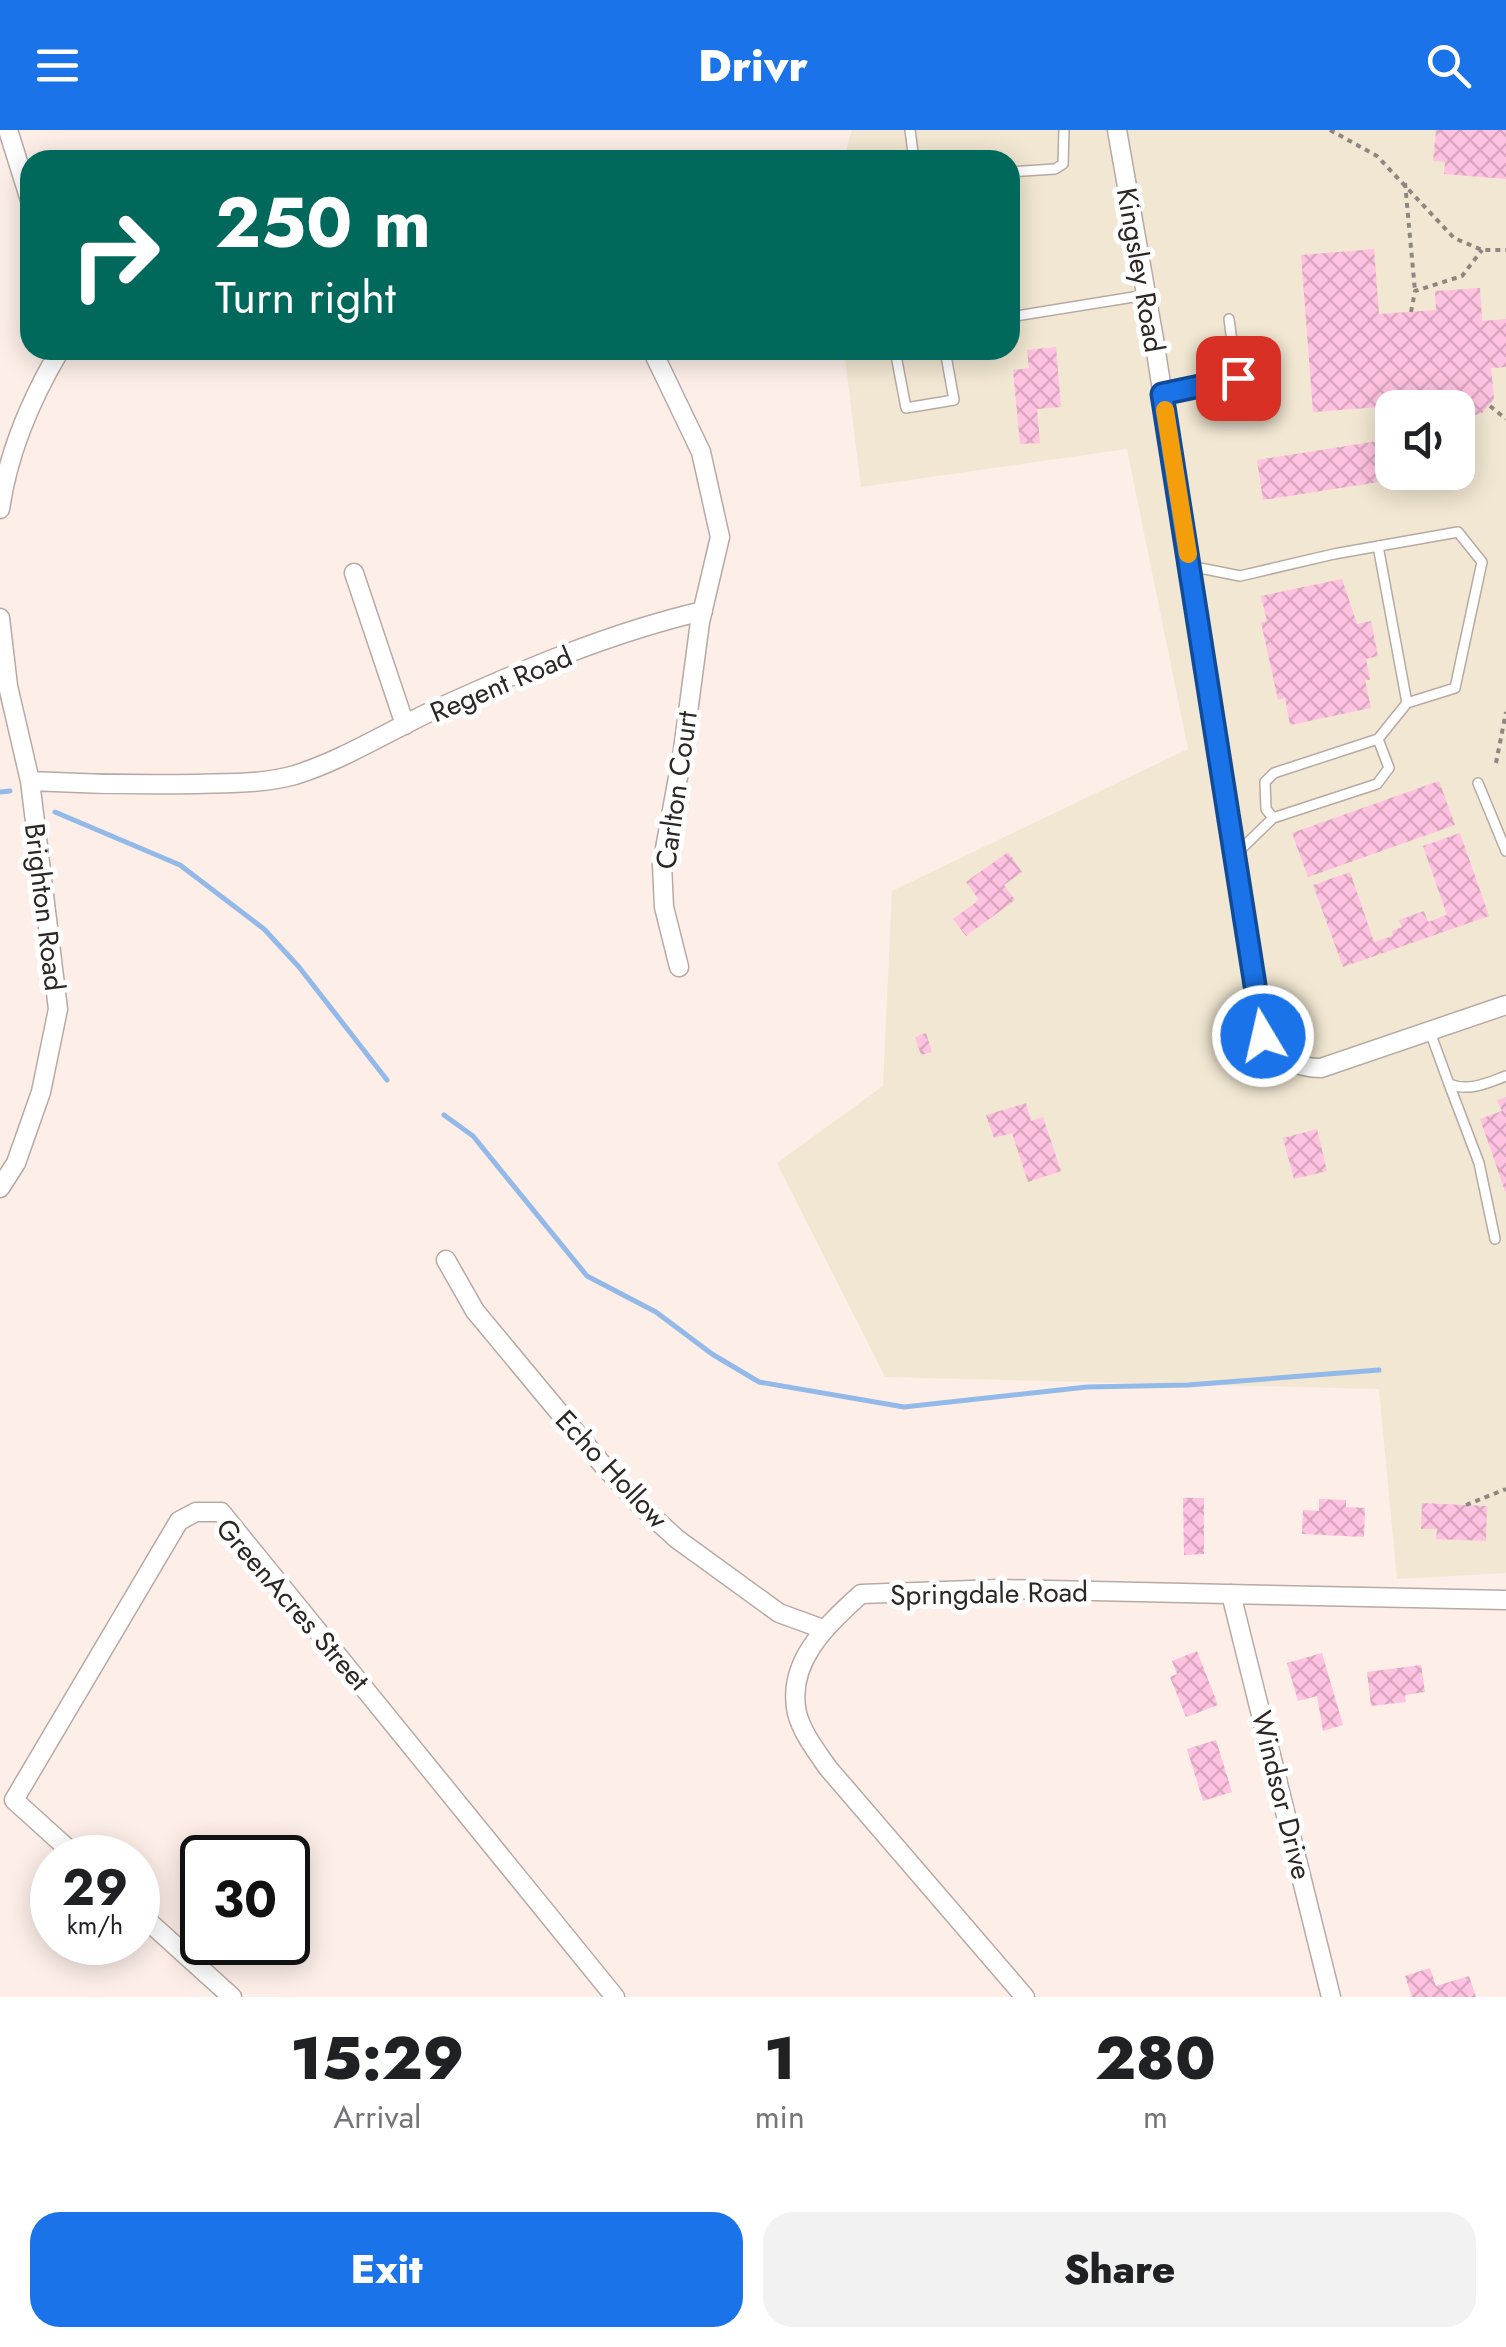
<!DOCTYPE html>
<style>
:root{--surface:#fff;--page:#f2f2f2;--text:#202124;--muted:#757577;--accent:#1a73e8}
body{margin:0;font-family:Jost,sans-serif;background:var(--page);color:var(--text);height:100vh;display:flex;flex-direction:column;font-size:38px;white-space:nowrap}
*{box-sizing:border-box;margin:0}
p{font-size:32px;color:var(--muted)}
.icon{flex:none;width:55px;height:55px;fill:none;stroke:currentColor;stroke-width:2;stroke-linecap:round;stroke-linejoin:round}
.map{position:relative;height:1867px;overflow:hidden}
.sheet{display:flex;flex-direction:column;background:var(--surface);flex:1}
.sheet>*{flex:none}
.guide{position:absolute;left:20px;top:20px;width:1000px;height:210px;border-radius:30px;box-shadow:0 5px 25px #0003;background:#00695c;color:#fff;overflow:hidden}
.buttons{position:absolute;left:1375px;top:260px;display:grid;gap:20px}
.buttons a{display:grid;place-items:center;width:100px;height:100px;border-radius:20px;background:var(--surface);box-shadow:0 5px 25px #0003;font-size:50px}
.speed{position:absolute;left:30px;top:1705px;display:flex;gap:20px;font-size:50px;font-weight:700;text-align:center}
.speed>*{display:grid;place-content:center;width:130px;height:130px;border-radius:50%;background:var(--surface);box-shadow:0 5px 25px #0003;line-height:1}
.speed small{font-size:25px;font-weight:400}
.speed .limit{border:5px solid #111;border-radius:15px;background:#fff;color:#111}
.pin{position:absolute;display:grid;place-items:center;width:85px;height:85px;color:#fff;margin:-42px;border-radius:20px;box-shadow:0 5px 15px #0006}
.me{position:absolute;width:110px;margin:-55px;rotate:351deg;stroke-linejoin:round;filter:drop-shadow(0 0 8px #0008)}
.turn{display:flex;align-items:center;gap:35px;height:210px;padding:0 30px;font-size:45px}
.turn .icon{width:130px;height:130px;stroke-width:2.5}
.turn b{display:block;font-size:70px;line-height:85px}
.eta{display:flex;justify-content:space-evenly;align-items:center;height:170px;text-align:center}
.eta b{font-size:60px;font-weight:800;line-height:70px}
.action{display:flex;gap:20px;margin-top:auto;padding:20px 30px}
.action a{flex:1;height:115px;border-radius:30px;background:var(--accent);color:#fff;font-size:40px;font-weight:800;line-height:115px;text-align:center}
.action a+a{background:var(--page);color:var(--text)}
header{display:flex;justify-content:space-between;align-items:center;height:130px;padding:0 30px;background:var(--accent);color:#fff;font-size:45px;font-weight:800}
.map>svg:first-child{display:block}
.education{fill:#f1e7d2;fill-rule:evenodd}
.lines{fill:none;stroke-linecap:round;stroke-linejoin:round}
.stream{stroke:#92b9e8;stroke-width:5}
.building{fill:url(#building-cross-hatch)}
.lane-casing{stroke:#b7a9a4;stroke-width:12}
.street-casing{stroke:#b7a9a4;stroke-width:21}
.path{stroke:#8f8581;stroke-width:4;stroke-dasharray:5 5;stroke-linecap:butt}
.lane{stroke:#fff;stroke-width:9}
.street{stroke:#fff;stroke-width:18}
.route-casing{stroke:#114b97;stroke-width:25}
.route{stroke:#1a73e8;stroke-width:18}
.slow{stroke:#f59e0b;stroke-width:18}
.labels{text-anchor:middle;stroke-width:10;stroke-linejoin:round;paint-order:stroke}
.street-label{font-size:28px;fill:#2c2724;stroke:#fff}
</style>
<header><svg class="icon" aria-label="menu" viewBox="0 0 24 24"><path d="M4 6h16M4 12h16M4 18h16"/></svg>Drivr<svg class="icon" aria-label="search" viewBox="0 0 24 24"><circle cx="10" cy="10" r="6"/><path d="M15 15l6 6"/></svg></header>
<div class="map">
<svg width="1506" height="1867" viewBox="0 0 1506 1867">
<defs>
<pattern id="building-cross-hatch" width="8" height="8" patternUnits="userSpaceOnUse" patternTransform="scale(2.5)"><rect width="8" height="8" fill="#ffc2e0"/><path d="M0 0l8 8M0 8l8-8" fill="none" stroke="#dba7c0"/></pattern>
</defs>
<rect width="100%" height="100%" fill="#fdeee8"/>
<path class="education" d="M 852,0 L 1506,0 L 1506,1443 L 1397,1449 L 1379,1259 L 885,1247 L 777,1033 L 883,956 L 892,761 L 1188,619 L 1127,319 L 861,357 L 844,220 L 1010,220 L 1010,30 L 843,30 ZM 1392,278 L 1458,278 L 1458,342 L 1392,342 Z"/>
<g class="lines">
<path class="stream" d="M 0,662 L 10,661
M 55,682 L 180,735 L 264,799 L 299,837 L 387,950
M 444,985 L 473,1006 L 587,1146 L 656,1182 L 712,1224 L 759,1252 L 904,1277 L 1087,1257 L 1188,1255 L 1379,1240"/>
</g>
<path class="building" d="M 1436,0 L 1506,0 L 1506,49 L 1444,44 L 1445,32 L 1433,31 Z
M 1374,119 L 1379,184 L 1436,180 L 1435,161 L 1480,158 L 1482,191 L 1506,189 L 1506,237 L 1491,238 L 1494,269 L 1482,283 L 1472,286 L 1460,282 L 1449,272 L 1313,282 L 1301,125 Z
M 1056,217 L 1061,277 L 1037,279 L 1040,313 L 1020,314 L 1013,240 L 1029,238 L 1027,220 Z
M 1378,311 L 1385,351 L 1263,370 L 1257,330 Z
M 1342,449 L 1357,494 L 1371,491 L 1378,526 L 1366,529 L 1370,550 L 1365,550 L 1371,578 L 1290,595 L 1285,568 L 1278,570 L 1261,492 L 1267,491 L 1261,466 Z
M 1439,651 L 1455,695 L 1308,747 L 1292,703 Z
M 1460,703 L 1489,786 L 1343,837 L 1313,755 L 1350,742 L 1374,812 L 1393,806 L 1392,801 L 1402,797 L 1399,790 L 1424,781 L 1428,792 L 1447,785 L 1423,716 Z
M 1008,722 L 1022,742 L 1004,755 L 1015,770 L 966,806 L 953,789 L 979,770 L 966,752 Z
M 926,903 L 932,922 L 921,925 L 915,907 Z
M 1506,967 L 1506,1061 L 1505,1061 L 1480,989 L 1502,981 L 1497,970 Z
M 1026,973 L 1031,991 L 1043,987 L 1061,1041 L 1028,1052 L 1012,1003 L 994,1008 L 986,985 Z
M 1317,999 L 1327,1041 L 1294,1049 L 1283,1008 Z
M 1183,1368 L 1204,1368 L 1204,1424 L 1184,1425 Z
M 1319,1369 L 1346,1370 L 1346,1377 L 1365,1378 L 1364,1407 L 1302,1404 L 1303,1380 L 1319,1381 Z
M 1422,1373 L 1487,1376 L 1486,1411 L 1436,1409 L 1437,1399 L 1421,1399 Z
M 1197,1521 L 1218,1575 L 1186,1587 L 1170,1547 L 1177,1544 L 1172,1531 Z
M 1322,1523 L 1343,1595 L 1323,1601 L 1317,1566 L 1298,1571 L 1287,1533 Z
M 1421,1535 L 1425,1562 L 1405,1565 L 1406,1572 L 1371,1576 L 1367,1542 Z
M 1216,1610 L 1232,1662 L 1203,1671 L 1187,1619 Z
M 1430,1838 L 1436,1856 L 1469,1846 L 1476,1867 L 1412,1867 L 1405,1846 Z"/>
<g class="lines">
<defs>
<path id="lane" d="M 910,0 L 914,30
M 1010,42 L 1055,39 L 1063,34 L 1064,0
M 1010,187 L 1146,165
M 895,220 L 906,278 L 954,270 L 945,220
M 1162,264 L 1237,249 L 1229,189
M 1378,416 L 1407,573
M 1190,436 L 1240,446 L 1334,424 L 1458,402 L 1482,432 L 1455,558 L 1407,573 L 1378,609 L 1274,643 L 1265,652 L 1266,679 L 1273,688
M 1478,653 L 1506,721
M 1236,724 L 1273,688 L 1377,654 L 1389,638 L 1378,609
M 1430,902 L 1449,954 C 1469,962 1487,953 1506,946
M 1449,954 L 1479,1033 L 1495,1109"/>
<path id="street" d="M 8,0 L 30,70
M 1117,0 L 1154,209 L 1263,905 C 1281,927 1293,938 1321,938 L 1506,875
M 652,220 L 701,322 L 720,407 L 700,492 L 683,620 L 662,735 L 664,777 L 679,837
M 0,379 C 8,323 31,269 60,220
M 354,443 L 405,595
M 0,488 L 8,556 L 30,651 L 58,879 L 41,962 L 16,1033 L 0,1058
M 30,651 C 86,654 141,655 197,654 C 229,653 263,654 295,645 C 343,630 387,602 432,581 C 517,542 612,502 703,481
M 446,1130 L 475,1181 L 602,1334 L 643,1378 L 677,1409 L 779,1483 L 823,1499
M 1231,1464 L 1331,1867
M 78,1728 L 14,1670 L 179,1391 L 196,1382 L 221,1382 L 615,1867
M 138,1782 L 232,1867
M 1025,1867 L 828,1638 C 817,1622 802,1603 797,1583 C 786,1532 827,1495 861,1464 L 999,1459 L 1506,1470"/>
</defs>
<use href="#lane" class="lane-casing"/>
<use href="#street" class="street-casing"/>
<path class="path" d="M 1330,0 L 1377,26 L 1454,108 L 1482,120 L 1506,120
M 1405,53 L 1415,161
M 1411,182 L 1415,161 L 1462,146 L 1482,120
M 1490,276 L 1506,289
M 1496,633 L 1506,582
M 1466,1375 L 1506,1359"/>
<use href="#lane" class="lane"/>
<use href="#street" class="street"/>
</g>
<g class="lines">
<defs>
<path id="route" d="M 1238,248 L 1162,264 L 1263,906"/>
</defs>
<use href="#route" class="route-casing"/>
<use href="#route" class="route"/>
<path class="slow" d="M 1165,280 L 1188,424"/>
</g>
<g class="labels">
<g class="street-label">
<text transform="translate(1141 140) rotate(80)" y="10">Kingsley Road</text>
<text transform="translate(501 554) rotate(-23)" y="10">Regent Road</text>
<text transform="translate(676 660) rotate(-82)" y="10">Carlton Court</text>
<text transform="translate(45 777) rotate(83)" y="10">Brighton Road</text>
<text transform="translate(612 1339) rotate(47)" y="10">Echo Hollow</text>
<text transform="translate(989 1463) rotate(-1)" y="10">Springdale Road</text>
<text transform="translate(293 1474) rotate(49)" y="10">GreenAcres Street</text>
<text transform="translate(1282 1665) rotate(76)" y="10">Windsor Drive</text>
</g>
</g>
</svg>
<div class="buttons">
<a><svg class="icon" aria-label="sound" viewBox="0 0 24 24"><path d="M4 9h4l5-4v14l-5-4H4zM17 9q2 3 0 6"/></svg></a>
</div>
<div class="speed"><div>29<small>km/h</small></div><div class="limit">30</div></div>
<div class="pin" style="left:1238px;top:248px;background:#d93025"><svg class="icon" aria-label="arrive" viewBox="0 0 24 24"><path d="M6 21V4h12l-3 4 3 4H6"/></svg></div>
<svg class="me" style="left:1263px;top:906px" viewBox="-20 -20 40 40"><circle r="17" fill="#1a73e8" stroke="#fff" stroke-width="3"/><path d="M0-11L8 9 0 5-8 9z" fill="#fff"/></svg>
<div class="guide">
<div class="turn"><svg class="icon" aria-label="right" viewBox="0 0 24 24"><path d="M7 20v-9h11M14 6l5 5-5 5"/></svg><div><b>250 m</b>Turn right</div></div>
</div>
</div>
<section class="sheet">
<div class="eta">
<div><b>15:29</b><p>Arrival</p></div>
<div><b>1</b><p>min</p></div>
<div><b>280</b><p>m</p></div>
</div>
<div class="action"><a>Exit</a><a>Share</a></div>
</section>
